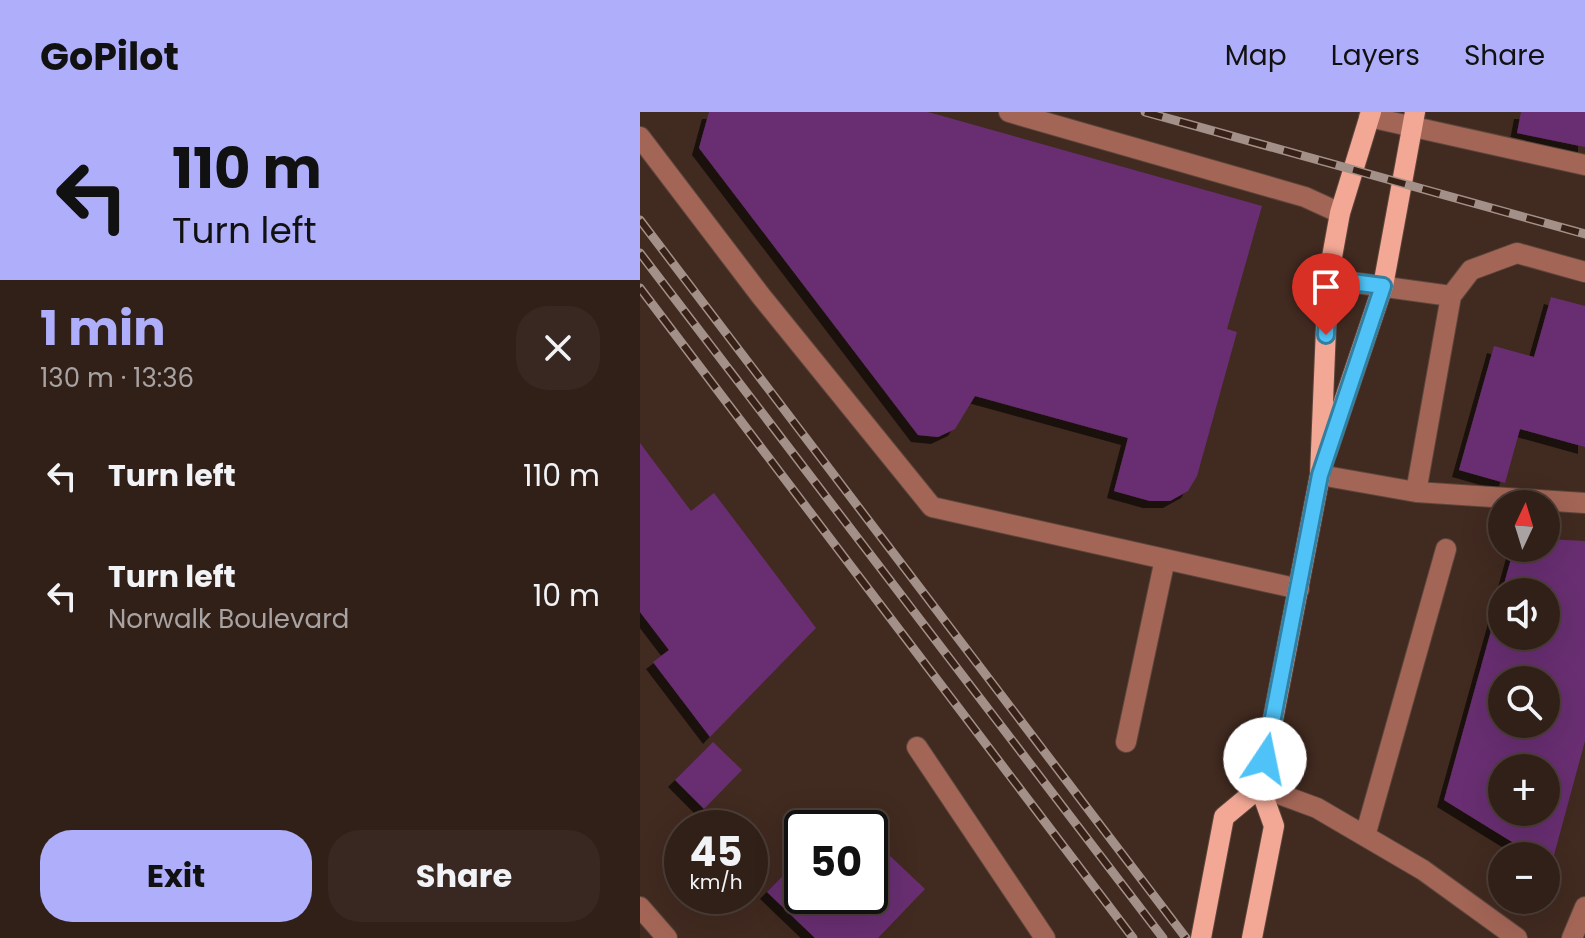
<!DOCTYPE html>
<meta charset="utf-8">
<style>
:root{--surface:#312018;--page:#392821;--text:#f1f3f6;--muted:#a8a3a2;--line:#4c3e37;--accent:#afaefa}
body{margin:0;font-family:Poppins,sans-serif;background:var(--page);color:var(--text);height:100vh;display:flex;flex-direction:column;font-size:30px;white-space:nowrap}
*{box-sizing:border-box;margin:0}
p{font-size:26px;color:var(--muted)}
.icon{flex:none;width:44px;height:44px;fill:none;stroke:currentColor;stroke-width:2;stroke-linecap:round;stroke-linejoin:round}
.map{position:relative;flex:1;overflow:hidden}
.drawer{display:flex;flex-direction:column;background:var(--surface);width:640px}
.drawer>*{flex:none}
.hud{background:#afaefa;color:#111;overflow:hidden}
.needle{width:52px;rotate:4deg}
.buttons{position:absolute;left:848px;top:378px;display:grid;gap:16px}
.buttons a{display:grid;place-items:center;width:72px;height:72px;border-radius:50%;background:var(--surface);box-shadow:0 8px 32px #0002,0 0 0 2px var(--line);font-size:40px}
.speed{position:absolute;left:24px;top:698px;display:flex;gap:16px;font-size:40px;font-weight:700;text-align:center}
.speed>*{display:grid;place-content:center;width:104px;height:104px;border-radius:50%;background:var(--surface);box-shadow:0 8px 32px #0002,0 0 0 2px var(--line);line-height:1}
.speed small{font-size:20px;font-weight:400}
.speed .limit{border:4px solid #111;border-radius:12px;background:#fff;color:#111}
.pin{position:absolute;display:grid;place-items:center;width:68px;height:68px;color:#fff;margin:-82px -34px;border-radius:50% 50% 50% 0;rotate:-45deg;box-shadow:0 0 8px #0007}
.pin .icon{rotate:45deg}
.me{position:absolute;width:88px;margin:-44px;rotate:11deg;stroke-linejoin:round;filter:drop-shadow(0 0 6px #0008)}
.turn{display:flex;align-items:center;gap:28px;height:168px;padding:0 40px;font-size:36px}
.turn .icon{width:104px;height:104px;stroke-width:2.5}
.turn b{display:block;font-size:56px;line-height:68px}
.round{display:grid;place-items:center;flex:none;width:84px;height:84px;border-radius:32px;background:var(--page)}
.headline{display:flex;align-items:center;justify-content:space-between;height:136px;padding:0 40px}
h1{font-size:48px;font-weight:700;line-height:60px;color:var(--accent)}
.cta{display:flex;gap:16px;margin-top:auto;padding:16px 40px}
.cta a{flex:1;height:92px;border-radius:32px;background:var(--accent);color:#111;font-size:32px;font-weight:700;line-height:92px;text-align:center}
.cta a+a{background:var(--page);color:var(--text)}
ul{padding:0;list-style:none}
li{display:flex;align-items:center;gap:24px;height:120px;padding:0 40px}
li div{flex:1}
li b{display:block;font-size:30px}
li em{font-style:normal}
header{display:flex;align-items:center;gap:48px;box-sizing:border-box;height:112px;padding:0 40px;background:var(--accent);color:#111}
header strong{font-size:38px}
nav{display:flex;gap:44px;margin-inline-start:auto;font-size:28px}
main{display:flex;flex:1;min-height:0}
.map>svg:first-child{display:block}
.building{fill:#682f71;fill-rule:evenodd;filter:url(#shadow)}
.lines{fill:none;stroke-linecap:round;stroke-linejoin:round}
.minor-casing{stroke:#5c463c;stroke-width:22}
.major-casing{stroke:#5c463c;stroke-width:22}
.minor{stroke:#a26556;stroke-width:20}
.major{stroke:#f3a896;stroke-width:20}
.rail-casing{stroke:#a39088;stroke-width:9}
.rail{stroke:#372016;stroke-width:6;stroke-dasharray:18;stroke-linecap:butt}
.route-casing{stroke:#337fa1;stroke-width:20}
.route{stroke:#4fc3f7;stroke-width:14}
</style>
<header>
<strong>GoPilot</strong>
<nav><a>Map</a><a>Layers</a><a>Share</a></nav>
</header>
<main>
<section class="drawer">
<div class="hud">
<div class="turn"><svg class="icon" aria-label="left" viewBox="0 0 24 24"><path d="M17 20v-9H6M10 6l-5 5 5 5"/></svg><div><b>110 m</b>Turn left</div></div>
</div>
<div class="headline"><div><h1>1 min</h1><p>130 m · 13:36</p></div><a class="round"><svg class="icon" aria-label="close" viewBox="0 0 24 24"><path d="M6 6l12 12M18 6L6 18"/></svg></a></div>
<ul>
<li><svg class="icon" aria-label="left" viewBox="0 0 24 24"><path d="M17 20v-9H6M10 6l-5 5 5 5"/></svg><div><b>Turn left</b></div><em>110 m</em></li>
<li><svg class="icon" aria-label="left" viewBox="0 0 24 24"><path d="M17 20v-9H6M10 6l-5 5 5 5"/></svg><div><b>Turn left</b><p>Norwalk Boulevard</p></div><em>10 m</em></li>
</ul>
<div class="cta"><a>Exit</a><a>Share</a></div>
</section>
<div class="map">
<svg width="945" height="826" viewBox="0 0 945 826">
<defs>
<filter id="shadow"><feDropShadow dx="-7" dy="7" stdDeviation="0" flood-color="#0009"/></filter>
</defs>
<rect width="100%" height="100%" fill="#412a20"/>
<path class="building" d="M 69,0 L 288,0 L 622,94 L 587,217 L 597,220 L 557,364 L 548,379 L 530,389 L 510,389 L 474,379 L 488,326 L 335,284 L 315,317 L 298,325 L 278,323 L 59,36 Z
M 881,0 L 945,0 L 945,35 L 877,21 Z
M 911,185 L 945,194 L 945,335 L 880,317 L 865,371 L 819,358 L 854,234 L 894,245 Z
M 0,331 L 51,399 L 74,381 L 176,516 L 70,625 L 13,550 L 29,538 L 0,500 Z
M 906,427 L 945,429 L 945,629 L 911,754 L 906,751 L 906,744 L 895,744 L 804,688 L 874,436 L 906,436 ZM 862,480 L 906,480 L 906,524 L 862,524 ZM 862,568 L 906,568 L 906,612 L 862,612 ZM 862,656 L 906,656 L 906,700 L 862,700 Z
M 73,630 L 102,658 L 64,697 L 35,668 Z
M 230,725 L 285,777 L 238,826 L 175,826 L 127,780 L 162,744 L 162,784 L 230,784 Z"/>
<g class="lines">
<defs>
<path id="minor" d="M 369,0 L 665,85 L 700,101
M 729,5 L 945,53
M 0,25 L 121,184 L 292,395 L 659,477
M 688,167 L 811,184 L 776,380 L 945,391
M 811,184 L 831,158 L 877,141 L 945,160
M 680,363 L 776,380
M 486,630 L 525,447
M 277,635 L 405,826
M 620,675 L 677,696 L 783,758 L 877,826
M 725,724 L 806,437
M 0,795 L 27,826
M 932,826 L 945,795"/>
<path id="major" d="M 687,340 L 743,174 L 775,0
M 561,826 L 584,705 L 620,675
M 612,826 L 634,714 L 620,675 L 680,363 L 688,167 L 700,101 L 731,0"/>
</defs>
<use href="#minor" class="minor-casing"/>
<use href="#major" class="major-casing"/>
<use href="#minor" class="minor"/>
<use href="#major" class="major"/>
<defs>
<path id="rail" d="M 505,0 L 945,122
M 0,108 L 546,826
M 0,141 L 523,826
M 0,176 L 493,826"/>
</defs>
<use href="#rail" class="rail-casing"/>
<use href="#rail" class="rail"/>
</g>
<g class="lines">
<defs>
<path id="route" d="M 625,647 L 680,363 L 743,174 L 688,167 L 686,223"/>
</defs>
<use href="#route" class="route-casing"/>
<use href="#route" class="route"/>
</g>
</svg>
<div class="buttons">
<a><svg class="needle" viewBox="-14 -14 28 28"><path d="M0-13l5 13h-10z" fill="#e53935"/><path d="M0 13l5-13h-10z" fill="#a8a3a2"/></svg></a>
<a><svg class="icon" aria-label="sound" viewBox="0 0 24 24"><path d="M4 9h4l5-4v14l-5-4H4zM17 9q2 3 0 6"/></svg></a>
<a><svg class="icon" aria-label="search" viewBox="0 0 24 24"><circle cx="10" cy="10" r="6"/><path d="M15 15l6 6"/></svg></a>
<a>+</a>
<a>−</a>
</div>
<div class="speed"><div>45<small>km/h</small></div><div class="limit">50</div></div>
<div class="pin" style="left:686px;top:223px;background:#d93025"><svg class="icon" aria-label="arrive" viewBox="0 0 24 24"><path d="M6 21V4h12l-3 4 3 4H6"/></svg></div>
<svg class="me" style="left:625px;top:647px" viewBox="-20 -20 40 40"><circle r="19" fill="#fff"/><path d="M0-13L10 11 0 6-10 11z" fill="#4fc3f7"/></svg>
</div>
</main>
